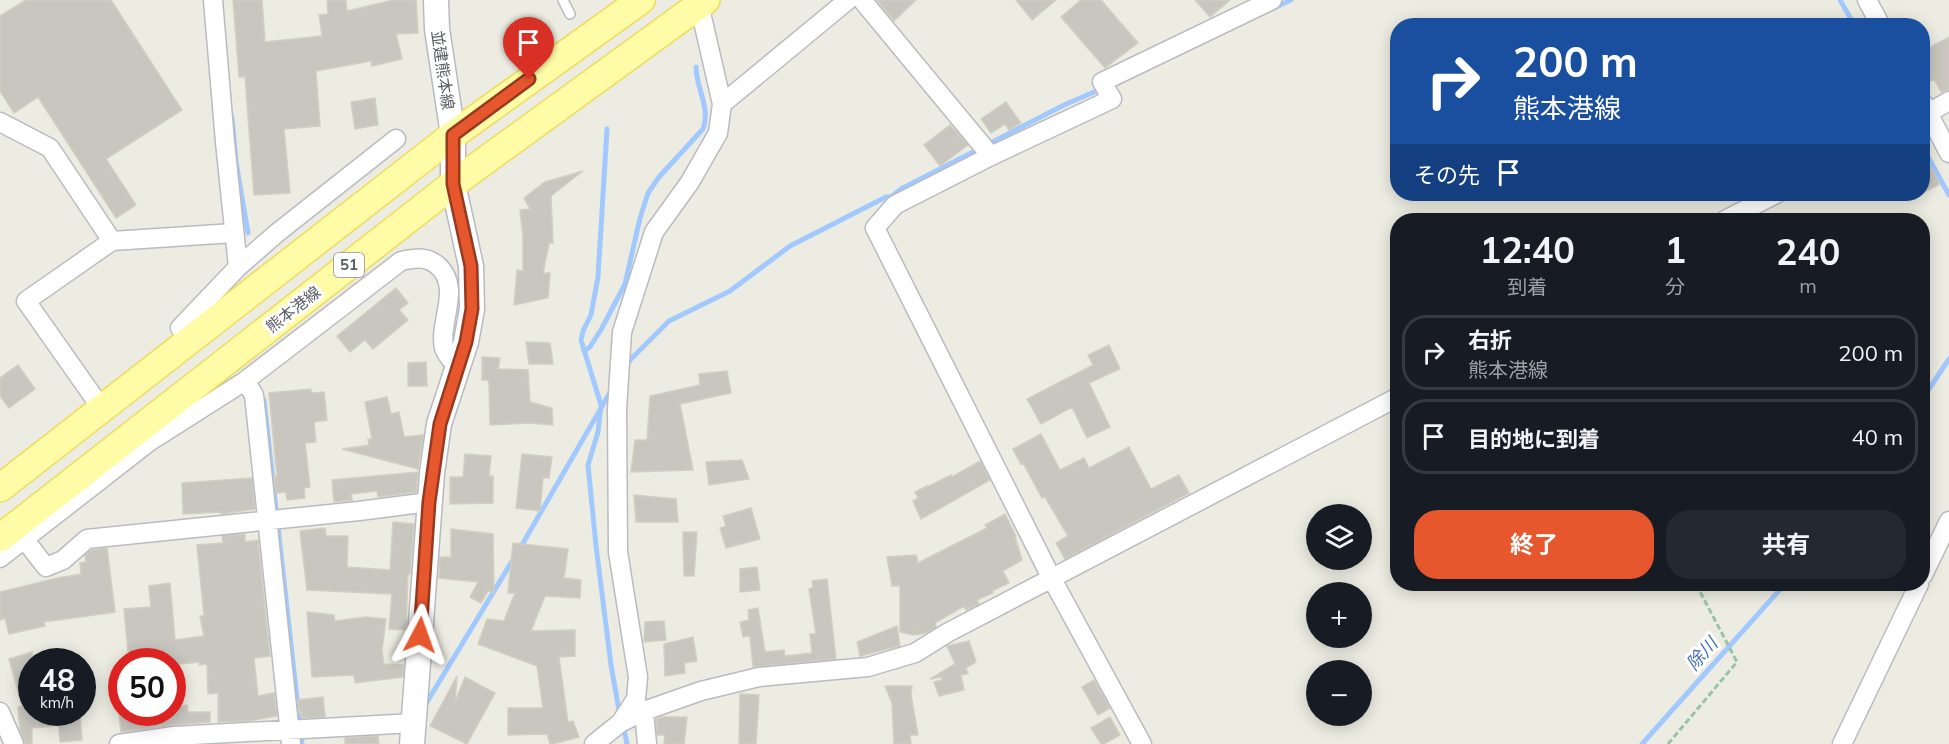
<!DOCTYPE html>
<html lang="ja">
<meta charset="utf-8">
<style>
:root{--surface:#171b24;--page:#242831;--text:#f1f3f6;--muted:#9ea1a6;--line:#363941;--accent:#e7572e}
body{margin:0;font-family:Mulish,"Noto Sans JP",sans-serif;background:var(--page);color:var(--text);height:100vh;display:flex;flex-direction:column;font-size:22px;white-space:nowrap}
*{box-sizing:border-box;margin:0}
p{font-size:20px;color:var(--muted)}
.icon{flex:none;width:33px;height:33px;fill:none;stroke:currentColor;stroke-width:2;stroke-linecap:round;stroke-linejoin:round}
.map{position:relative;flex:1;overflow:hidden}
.sheet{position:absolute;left:1390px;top:213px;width:540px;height:378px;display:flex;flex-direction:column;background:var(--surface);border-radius:24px;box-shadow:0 3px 15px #0003}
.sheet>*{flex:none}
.guide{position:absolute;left:1390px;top:18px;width:540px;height:183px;border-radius:24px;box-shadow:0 3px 15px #0003;background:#1a4fa0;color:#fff;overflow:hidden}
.fabs{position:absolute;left:1306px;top:504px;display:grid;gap:12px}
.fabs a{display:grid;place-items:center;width:66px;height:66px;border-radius:50%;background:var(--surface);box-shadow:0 3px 15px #0003;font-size:30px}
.speed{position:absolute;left:18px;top:648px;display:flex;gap:12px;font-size:30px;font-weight:700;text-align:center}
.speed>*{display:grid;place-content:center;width:78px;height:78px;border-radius:50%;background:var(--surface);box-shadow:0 3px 15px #0003;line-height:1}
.speed small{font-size:15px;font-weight:400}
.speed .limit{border:9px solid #d22;background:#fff;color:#111}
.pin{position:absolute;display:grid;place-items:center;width:51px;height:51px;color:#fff;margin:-62px -26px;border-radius:50% 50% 50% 0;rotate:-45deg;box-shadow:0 0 6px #0007}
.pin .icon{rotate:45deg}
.me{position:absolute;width:66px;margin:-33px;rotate:4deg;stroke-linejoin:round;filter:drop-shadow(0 0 4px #0008)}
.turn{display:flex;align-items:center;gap:21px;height:126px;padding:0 24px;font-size:27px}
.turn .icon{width:78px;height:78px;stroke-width:2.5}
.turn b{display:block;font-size:42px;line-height:51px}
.then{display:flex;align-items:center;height:57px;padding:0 24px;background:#0003;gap:12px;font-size:22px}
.eta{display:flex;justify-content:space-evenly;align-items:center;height:102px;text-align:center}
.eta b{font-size:36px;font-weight:700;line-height:42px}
.cta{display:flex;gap:12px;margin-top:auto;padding:12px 24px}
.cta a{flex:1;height:69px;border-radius:24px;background:var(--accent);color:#fff;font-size:24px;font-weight:700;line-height:69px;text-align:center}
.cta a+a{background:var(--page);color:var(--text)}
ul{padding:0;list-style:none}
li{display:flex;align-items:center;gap:18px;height:75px;margin:0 12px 9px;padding:0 12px;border:3px solid var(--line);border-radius:24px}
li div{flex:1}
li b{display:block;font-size:22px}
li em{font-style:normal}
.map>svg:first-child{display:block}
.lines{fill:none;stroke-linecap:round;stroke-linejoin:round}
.stream{stroke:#a1c9fe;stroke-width:5}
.building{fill:#c8c6bf;stroke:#d2cfc1;stroke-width:1.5}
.service-casing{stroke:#babbc1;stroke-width:12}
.minor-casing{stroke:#babbc1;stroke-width:21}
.secondary-casing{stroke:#b8bac1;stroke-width:27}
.primary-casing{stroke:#f0db59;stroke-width:30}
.path{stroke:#96c3aa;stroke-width:3;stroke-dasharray:6 3;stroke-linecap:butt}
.service{stroke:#fff;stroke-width:9}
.minor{stroke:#fff;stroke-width:18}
.secondary{stroke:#fff;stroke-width:24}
.primary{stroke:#fefca6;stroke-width:27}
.route-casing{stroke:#96391e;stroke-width:15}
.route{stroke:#e7572e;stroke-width:10}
.labels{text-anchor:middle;stroke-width:6;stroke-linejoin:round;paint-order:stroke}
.shield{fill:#fff;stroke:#8c8e92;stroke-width:1.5}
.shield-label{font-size:15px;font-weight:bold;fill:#5a5d63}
.street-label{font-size:16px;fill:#5a5d63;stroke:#fff}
.water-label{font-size:18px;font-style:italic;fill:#446fc1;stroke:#fff}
</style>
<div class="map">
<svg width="1949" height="744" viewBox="0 0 1949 744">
<rect width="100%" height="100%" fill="#edece2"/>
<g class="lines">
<path class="stream" d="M 1840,0 L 1855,26
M 1272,9 L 1291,0
M 232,118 L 236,162 L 248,233
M 607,129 L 598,277 L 591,315 L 583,331 L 581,340 L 601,405 L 598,432 L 588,465 L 596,546 L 611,665 L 620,716
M 1923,148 L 1949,195
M 584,351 L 590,347 L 602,328 L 625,284 L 640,218 L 648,193 L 659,177 L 703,129 C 711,107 696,89 696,67
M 626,366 L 631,359 L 669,321 L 730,291 L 790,246 L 886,197 L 891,197 L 901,189 L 1064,105 L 1101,89
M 1923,398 L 1949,359
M 264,400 L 302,744
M 519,550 L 612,389
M 424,707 L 514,558
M 623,725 L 627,744
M 1642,744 L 1785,584"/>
</g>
<path class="building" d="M 26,0 L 111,0 L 182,110 L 106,159 L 136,205 L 116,218 L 38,97 L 14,113 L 0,91 L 0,16 Z
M 233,0 L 262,0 L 265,42 L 322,36 L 319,15 L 328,14 L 327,0 L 346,0 L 347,11 L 393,0 L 416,0 L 418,33 L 396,34 L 402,59 L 372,66 L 371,61 L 316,71 L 320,126 L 284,129 L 290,193 L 254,195 L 245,77 L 239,77 Z
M 877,0 L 916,0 L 894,21 Z
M 1016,0 L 1056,0 L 1032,20 Z
M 1081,0 L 1101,0 L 1138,43 L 1105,68 L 1061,17 Z
M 1195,0 L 1230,0 L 1210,17 Z
M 1949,37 L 1949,90 L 1941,92 L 1934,79 L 1923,85 L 1923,51 Z
M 375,98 L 378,125 L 355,129 L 351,102 Z
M 1006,102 L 1021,123 L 1009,130 L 1005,124 L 991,133 L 981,119 Z
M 950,125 L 968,145 L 940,166 L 924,145 Z
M 1923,153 L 1940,184 L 1923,193 Z
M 583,171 L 551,196 L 553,243 L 549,243 L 543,273 L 550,273 L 548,298 L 514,305 L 517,270 L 523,271 L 523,236 L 520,210 L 530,209 L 524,198 L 545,182 Z
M 396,288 L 408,303 L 399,310 L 408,320 L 373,349 L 365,340 L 350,352 L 337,336 Z
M 526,342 L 550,343 L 553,364 L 529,364 Z
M 1109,345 L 1120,369 L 1089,383 L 1110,427 L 1087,438 L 1072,407 L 1041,424 L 1027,399 L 1093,365 L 1088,355 Z
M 482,357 L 500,358 L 498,369 L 528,370 L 530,402 L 552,408 L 553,425 L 528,423 L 490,425 L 489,384 L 488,380 L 482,380 Z
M 426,362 L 427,386 L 408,386 L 408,363 Z
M 18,365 L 35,389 L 9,408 L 0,396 L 0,378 Z
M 727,371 L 731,393 L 680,404 L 693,470 L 631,472 L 635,440 L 647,440 L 650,396 L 700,385 L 699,374 Z
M 311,389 L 311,393 L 324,392 L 327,420 L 314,422 L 316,442 L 305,443 L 310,487 L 304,488 L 305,498 L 287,500 L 286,492 L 276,493 L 274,477 L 277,477 L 269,393 Z
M 387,397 L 391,414 L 399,412 L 404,437 L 423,435 L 418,469 L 342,449 L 369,445 L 368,439 L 372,439 L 365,402 Z
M 1041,434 L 1060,470 L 1084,458 L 1089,468 L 1129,447 L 1151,489 L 1179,475 L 1189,493 L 1065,559 L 1056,543 L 1068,536 L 1045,497 L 1042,498 L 1023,463 L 1021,464 L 1013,449 Z
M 465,454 L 491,456 L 489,476 L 493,476 L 493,503 L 450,504 L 450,477 L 463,477 Z
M 522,454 L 552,457 L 549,478 L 543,478 L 540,511 L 516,508 Z
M 742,460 L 749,479 L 709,485 L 706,462 Z
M 980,461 L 990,480 L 921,519 L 913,501 L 918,498 L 915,492 L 927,486 L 927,487 L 951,475 L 952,477 Z
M 418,472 L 416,492 L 378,497 L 377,491 L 351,494 L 352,500 L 334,502 L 332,480 Z
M 252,478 L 255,509 L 221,514 L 221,512 L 183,514 L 182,483 Z
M 634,495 L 676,499 L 678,522 L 636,522 Z
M 751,508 L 760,539 L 726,548 L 720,528 L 726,526 L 723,516 Z
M 1005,514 L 1016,536 L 1015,537 L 1022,560 L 1003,571 L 1009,583 L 992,591 L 993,593 L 977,600 L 979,604 L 966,610 L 964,606 L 935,623 L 936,627 L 926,633 L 915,635 L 914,632 L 913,635 L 900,632 L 900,586 L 892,586 L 887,557 L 916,555 L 918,563 L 987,528 L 985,525 Z
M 393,522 L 414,524 L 410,574 L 408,574 L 406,630 L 389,629 L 392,594 L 307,590 L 300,531 L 325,528 L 326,536 L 348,536 L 347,567 L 390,570 Z
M 451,529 L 493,534 L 494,592 L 488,591 L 481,603 L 470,597 L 478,582 L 439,578 L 440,557 L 451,557 Z
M 683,532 L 697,532 L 694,576 L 684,576 Z
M 245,534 L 245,542 L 258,540 L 270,656 L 254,658 L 258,696 L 274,693 L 277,716 L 248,721 L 218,722 L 218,693 L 208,694 L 207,664 L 199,665 L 199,662 L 172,665 L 172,662 L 129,662 L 124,609 L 151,607 L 149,586 L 170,583 L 175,640 L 204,636 L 200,616 L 204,616 L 197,545 L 223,543 L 222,536 Z
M 513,543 L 568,549 L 564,578 L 581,580 L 580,598 L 545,596 L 531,631 L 575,630 L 575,656 L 559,657 L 568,722 L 573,721 L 579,737 L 553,744 L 550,744 L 547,734 L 508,735 L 508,708 L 543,708 L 537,666 L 478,644 L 487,619 L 504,621 L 515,593 L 508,593 Z
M 107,548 L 115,612 L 44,622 L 45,626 L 9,634 L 5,618 L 0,620 L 0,592 L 57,578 L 81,574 L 80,563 L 86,562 L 85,555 L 92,550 Z
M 757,567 L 760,590 L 740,592 L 740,569 Z
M 827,579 L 836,659 L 753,667 L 750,636 L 743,637 L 740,622 L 749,620 L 748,610 L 758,608 L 765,652 L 784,650 L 785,656 L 812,653 L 810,634 L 816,634 L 809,589 L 813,588 L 812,581 Z
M 307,612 L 334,615 L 335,621 L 366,617 L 386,619 L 382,650 L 384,664 L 404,665 L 403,677 L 355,683 L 354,675 L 312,677 Z
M 664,621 L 666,640 L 644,642 L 645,622 Z
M 897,626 L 900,646 L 860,656 L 857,642 Z
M 693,637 L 697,661 L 684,663 L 685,673 L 665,676 L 664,644 Z
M 969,641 L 976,662 L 966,668 L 968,674 L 961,675 L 964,690 L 939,696 L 934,682 L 942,680 L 942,677 L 930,679 L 955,664 L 947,646 Z
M 32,652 L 32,712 L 52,712 L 53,726 L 32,728 L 32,744 L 25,744 L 20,730 L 18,707 L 22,706 L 9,659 Z
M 457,676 L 455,702 L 465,677 L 495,693 L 467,744 L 430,726 Z
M 1094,680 L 1110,708 L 1098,715 L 1082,687 Z
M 885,686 L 912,686 L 911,695 L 918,735 L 910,735 L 911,744 L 894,744 L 892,703 Z
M 740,694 L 759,695 L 756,744 L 739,744 Z
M 323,697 L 325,717 L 302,718 L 302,712 L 299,713 L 298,700 Z
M 187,705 L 188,712 L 210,712 L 210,722 L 172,725 L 121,732 L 119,712 L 172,712 L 172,707 Z
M 80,714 L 82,740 L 60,742 L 58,715 Z
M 662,717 L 687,717 L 684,744 L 664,744 L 665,735 L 657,735 L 656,719 Z
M 1110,717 L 1120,735 L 1104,744 L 1101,744 L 1091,728 Z
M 378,736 L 379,744 L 345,744 L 345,738 Z"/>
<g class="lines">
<defs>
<path id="service" d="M 563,0 L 570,14"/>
<path id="minor" d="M 213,0 L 225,142 L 238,267
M 862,0 L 991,156
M 1867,0 L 1881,26
M 1923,103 L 1949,153
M 722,104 L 848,0
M 1923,116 L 1949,101
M 0,122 L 50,148 L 112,241
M 1725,220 L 1776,194
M 180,328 L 238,267 L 277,233 L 396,139
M 245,381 L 254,395 L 291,744
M 102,409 L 26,301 L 112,241 L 234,233
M 24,539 L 46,567 L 63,560 L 87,539 L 359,511 L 429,502
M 0,558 L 149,442 L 245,381 L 401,261 C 415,258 426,256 437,265 C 463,287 438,322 444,348 C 447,356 452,361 458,367
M 1923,575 L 1949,521
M 644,711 L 647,744
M 0,712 L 14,744
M 621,722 L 636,699 L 638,677 L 618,552 L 617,409 L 622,332 L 654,232 L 690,182 L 718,133 L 722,104 L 699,4
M 119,744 L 174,736 L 414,723
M 594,744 L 620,723 L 644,711 L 701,691 L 759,677 L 868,667 L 915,653 L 947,633 L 1398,397
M 1142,744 L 1052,579 L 875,228 L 895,205 L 991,156 L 1112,99 L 1102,82 L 1272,0
M 1842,744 L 1919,584"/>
<path id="secondary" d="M 412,744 L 432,473 L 439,424 L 466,342 L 472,309 L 471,266 L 453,184 L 453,135 L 437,29 L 436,0"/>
<path id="primary" d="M 0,488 L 453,135 L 641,0
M 0,538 L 453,184 L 706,0"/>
</defs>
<use href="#service" class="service-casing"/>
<use href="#minor" class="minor-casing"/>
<use href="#secondary" class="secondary-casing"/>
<use href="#primary" class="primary-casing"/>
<path class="path" d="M 1668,744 L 1737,662 L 1696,584"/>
<use href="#service" class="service"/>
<use href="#minor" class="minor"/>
<use href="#secondary" class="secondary"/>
<use href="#primary" class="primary"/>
</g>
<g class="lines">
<defs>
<path id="route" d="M 420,635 L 429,502 L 440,424 L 466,342 L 472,309 L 471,266 L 453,184 L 453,135 L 529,79"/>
</defs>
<use href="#route" class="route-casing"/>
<use href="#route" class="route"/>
</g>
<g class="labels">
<rect class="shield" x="334" y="253" width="30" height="24" rx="4.5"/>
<g class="shield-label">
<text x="349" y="270">51</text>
</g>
<g class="street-label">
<text transform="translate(443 70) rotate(82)" y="6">並建熊本線</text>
<text transform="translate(293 309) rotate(-38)" y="6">熊本港線</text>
</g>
<g class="water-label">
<text transform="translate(1702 654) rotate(-48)" y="6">除川</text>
</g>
</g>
</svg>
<div class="fabs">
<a><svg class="icon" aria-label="layers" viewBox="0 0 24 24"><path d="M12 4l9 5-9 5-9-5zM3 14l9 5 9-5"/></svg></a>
<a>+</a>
<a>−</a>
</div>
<div class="speed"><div>48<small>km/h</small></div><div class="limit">50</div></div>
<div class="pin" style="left:529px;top:79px;background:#d93025"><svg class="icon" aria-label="arrive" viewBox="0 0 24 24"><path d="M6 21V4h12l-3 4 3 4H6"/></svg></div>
<svg class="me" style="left:420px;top:635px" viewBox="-20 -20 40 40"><path d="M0-17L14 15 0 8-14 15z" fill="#e7572e" stroke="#fff" stroke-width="4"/></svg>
<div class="guide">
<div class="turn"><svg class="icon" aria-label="right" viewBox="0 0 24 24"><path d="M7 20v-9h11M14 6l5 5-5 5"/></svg><div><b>200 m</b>熊本港線</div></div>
<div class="then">その先<svg class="icon" aria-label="arrive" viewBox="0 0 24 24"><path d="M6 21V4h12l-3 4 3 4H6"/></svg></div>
</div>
<section class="sheet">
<div class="eta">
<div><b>12:40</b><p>到着</p></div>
<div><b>1</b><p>分</p></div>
<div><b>240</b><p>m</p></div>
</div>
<ul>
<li><svg class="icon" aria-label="right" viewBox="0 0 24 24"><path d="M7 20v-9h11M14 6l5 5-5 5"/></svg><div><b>右折</b><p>熊本港線</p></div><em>200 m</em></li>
<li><svg class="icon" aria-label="arrive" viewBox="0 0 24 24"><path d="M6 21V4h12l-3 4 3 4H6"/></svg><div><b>目的地に到着</b></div><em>40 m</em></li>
</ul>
<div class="cta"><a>終了</a><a>共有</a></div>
</section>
</div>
